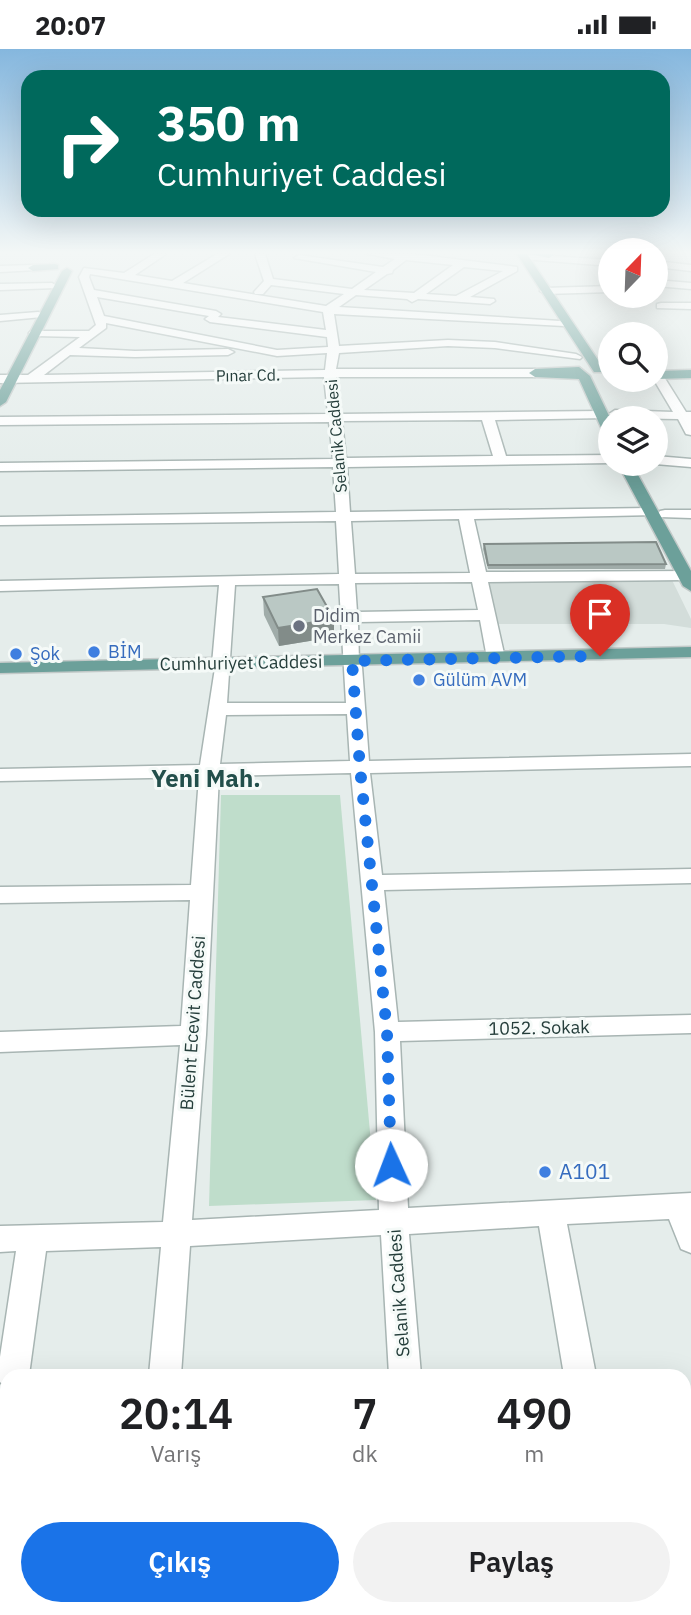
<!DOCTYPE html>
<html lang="tr">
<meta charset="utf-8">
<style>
:root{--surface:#fff;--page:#f2f2f2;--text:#202124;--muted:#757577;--accent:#1a73e8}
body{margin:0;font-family:"IBM Plex Sans",sans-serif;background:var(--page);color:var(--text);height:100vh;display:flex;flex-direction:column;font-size:26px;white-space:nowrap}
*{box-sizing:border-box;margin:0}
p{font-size:23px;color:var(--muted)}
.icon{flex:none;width:38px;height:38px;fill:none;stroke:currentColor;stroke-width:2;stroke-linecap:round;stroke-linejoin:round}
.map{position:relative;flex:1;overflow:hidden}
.side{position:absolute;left:0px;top:1320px;width:691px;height:247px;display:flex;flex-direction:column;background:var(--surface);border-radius:21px 21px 0 0;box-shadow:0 7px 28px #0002}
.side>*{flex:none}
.banner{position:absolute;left:21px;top:21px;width:649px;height:147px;border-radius:21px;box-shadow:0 7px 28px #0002;background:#00695c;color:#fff;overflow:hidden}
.needle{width:46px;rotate:23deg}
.buttons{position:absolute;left:598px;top:189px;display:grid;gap:14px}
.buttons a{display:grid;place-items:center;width:70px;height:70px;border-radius:50%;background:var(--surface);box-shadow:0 7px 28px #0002;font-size:35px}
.pin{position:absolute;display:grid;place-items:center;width:60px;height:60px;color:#fff;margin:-72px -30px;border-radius:50% 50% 50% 0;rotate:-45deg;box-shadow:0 0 7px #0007}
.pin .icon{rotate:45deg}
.me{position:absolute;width:77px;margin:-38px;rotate:358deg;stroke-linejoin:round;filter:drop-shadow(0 0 5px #0008)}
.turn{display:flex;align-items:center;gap:24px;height:147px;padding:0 21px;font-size:32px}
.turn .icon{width:91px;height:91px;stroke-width:2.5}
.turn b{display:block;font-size:49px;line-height:60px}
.eta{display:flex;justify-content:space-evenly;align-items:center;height:119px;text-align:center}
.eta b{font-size:42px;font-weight:600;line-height:49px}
.action{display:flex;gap:14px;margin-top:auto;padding:14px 21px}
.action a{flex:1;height:80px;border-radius:42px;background:var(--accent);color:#fff;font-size:28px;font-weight:600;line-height:80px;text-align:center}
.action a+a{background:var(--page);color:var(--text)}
.status{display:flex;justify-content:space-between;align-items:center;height:49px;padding:0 35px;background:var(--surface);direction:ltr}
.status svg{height:19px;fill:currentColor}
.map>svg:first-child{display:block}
.built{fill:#d3ddda}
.green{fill:#bfddcb}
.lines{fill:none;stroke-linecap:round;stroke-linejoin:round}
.minor-casing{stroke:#a8b5b3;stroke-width:3}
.major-casing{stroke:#c2c9c8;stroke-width:3}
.minor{fill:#fff;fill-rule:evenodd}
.major{fill:#6ca09a;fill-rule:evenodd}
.wall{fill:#a0aca9}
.shaded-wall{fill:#828c89}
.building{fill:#bac8c4;stroke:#828c89;stroke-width:2}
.route{stroke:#1a73e8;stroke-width:12;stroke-dasharray:0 21.6}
.worship-dot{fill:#6b7280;stroke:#f5faf8;stroke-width:2.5}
.shop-dot{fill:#3f7fe0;stroke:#f5faf8;stroke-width:2.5}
.labels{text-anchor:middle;stroke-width:6;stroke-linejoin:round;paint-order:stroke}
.far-street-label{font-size:16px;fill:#253e3b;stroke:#f5faf8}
.worship-label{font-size:18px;fill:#5b616d;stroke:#f5faf8;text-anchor:start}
.shop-label{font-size:18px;fill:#366cbe;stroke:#f5faf8;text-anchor:start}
.street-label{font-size:18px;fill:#253e3b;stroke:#f5faf8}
.near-shop-label{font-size:21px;fill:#366cbe;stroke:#f5faf8;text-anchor:start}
.district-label{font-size:24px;font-weight:bold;fill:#224f4b;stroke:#f5faf8}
</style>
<div class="status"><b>20:07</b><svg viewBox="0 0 49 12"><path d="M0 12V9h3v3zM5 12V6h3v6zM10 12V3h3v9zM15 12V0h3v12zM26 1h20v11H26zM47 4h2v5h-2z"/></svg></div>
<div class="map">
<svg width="691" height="1566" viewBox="0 0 691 1566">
<rect width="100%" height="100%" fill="#e5edeb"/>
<path class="built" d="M 672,531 L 691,570 L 691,579 L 664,575 L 497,575 L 488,532 Z
M 320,1559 L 385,1559 L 387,1566 L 303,1566 Z"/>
<path class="green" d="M 221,746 L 340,746 L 376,1151 L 209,1157 Z"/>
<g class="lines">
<defs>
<path id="minor" d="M 154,205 L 166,205 L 135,226 L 172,232 L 217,205 L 229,205 L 183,234 L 326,257 L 344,245 L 271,236 L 263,245 L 255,245 L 254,243 L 264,232 L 255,205 L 265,205 L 273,230 L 352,240 L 376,223 L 294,209 L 299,206 L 383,218 L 395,210 L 368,205 L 414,205 L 517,218 L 517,222 L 470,248 L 494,250 L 495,252 L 490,255 L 418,250 L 412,253 L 407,250 L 356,246 L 339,258 L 560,272 L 565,275 L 564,277 L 334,265 L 339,297 L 448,291 L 495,293 L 576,305 L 582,308 L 580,310 L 495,299 L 448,297 L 339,304 L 336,320 L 535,320 L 541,324 L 535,328 L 336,328 L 341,365 L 601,362 L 606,363 L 606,369 L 495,371 L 506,407 L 611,406 L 611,414 L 347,418 L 350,463 L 650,459 L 655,460 L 657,463 L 655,466 L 474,470 L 486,523 L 691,522 L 691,530 L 686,531 L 488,533 L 505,609 L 496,614 L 487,609 L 480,571 L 358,573 L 359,614 L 362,618 L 369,712 L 691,705 L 691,717 L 370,724 L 382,826 L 691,820 L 691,834 L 384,841 L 398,973 L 691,966 L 691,984 L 400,992 L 408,1159 L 691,1144 L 691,1204 L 681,1200 L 669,1170 L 567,1175 L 596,1326 L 564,1326 L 539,1177 L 409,1185 L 421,1326 L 389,1326 L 381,1186 L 190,1197 L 181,1326 L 149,1326 L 161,1198 L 46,1202 L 29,1326 L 7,1326 L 7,1339 L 0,1333 L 0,1308 L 16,1202 L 0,1203 L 0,1177 L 163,1173 L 180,996 L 0,1003 L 0,983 L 181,977 L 190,851 L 0,854 L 0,838 L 191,836 L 199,728 L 0,732 L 0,720 L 200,716 L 215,619 L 212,615 L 219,536 L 0,542 L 0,532 L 339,525 L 336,472 L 0,476 L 0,468 L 336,463 L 333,418 L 0,422 L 0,414 L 333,410 L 329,373 L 0,376 L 0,368 L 328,365 L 324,328 L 0,334 L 0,326 L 28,326 L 80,288 L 35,287 L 29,284 L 31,282 L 89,282 L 96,276 L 79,228 L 84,219 L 124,224 ZM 406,211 L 453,216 L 414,244 L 364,241 L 387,225 L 392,224 L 393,221 ZM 464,218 L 503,222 L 456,247 L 426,245 ZM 90,225 L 323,263 L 326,281 L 218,268 L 221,265 L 216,262 L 94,241 L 89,228 ZM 97,248 L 209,267 L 205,270 L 210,273 L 327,288 L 328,298 L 277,301 L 104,267 ZM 106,274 L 277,307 L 327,304 L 325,321 L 44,326 L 70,306 L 135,308 L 228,306 L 234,303 L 228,300 L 135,302 L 79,299 L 106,279 ZM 482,371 L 493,407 L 346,409 L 342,372 ZM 459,470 L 470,524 L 355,525 L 351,472 ZM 472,533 L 478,561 L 357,563 L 355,534 ZM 339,535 L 346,654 L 227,654 L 235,536 ZM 347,665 L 350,712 L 220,715 L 226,666 ZM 351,724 L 375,983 L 379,1161 L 192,1171 L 206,986 L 219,727 Z
M 519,205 L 611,211 L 611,217 L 523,210 L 520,209 Z
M 656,212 L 691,216 L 691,222 L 656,218 Z
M 33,216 L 36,217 L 36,221 L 0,223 L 0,217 Z
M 656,231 L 691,234 L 691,240 L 656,237 Z
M 52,234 L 57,237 L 56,239 L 0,241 L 0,235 Z
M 611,237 L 611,243 L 545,245 L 540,242 L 545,239 Z
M 661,254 L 691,254 L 691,260 L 657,259 L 657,255 Z
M 38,263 L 42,264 L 42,268 L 0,272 L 0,266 Z
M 657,322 L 661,323 L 686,363 L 691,363 L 691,386 L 686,385 L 678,370 L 615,369 L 609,365 L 615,361 L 673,363 L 654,331 L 656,331 Z
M 656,407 L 691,410 L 691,418 L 655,415 Z
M 665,461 L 691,461 L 691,469 L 660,468 L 658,465 L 660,462 Z
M 7,1350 L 7,1428 L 0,1431 L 0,1353 Z
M 691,1449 L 691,1483 L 684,1484 L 684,1450 Z
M 142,1559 L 178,1559 L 178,1566 L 142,1566 Z
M 221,1559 L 278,1559 L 275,1566 L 218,1566 Z
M 405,1559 L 441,1559 L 443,1566 L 407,1566 Z"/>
<path id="major" d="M 517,205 L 527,205 L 604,320 L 602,323 L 594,323 Z
M 530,205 L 553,205 L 554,206 L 549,209 Z
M 55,215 L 58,216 L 58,220 L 33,222 L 28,219 L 33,216 Z
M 67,219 L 72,222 L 6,353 L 0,357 L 0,341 L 62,222 Z
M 579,318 L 590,327 L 611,371 L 611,389 L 604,385 L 579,330 L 535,328 L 529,324 L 535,320 Z
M 691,321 L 691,329 L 656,330 L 656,322 Z
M 618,415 L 632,415 L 691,522 L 691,542 L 683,537 Z
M 691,598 L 691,608 L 0,624 L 0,614 Z"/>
</defs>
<use href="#minor" class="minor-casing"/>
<use href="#major" class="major-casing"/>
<use href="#minor" class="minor"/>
<use href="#major" class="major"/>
</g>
<path class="wall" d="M 484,495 L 666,515 L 665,520 L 488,520 L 483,500 Z
M 263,548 L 334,570 L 334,588 L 279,597 L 264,566 Z"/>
<path class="shaded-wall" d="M 334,570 L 334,588 L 279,597 L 278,579 Z"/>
<path class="building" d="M 656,493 L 666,515 L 488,516 L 484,495 Z
M 317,540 L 334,570 L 278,579 L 263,548 Z"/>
<linearGradient id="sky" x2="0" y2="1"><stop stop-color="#85b7de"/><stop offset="0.48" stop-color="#f3f7f6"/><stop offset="1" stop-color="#f3f7f6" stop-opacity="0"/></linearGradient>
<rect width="691" height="424" fill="url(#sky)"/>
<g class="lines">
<path class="route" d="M 391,1116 L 387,983 L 360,719 L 352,612 L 600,607"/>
</g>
<circle class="worship-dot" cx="299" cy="577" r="7"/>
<g class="shop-dot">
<circle cx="94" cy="603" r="7"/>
<circle cx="16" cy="605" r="7"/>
<circle cx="419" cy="631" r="7"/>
<circle cx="545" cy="1123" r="7"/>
</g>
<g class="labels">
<g class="far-street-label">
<text transform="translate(248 326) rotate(-1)" y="6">Pınar Cd.</text>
<text transform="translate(336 387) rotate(-95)" y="6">Selanik Caddesi</text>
</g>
<g class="worship-label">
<text x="313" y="573">Didim<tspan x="313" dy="21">Merkez Camii</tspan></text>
</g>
<g class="shop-label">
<text x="108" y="609">BİM</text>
<text x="30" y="611">Şok</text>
<text x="433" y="637">Gülüm AVM</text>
</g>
<g class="street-label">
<text transform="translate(241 614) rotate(-1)" y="6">Cumhuriyet Caddesi</text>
<text transform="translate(193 974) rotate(-86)" y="6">Bülent Ecevit Caddesi</text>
<text transform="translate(539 979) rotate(-1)" y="6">1052. Sokak</text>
<text transform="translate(399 1244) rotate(-94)" y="6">Selanik Caddesi</text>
</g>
<g class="near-shop-label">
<text x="559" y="1130">A101</text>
</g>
<g class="district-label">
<text x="206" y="738">Yeni Mah.</text>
</g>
</g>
</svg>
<div class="buttons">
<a><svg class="needle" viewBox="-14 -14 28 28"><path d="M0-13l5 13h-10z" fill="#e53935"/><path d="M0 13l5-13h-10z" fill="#757577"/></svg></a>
<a><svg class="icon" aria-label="search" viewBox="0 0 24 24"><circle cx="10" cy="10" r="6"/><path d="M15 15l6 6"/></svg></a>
<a><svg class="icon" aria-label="layers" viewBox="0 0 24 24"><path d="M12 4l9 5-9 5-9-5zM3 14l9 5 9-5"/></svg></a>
</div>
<div class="pin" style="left:600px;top:607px;background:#d93025"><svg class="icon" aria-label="arrive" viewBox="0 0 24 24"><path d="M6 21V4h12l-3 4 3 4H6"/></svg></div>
<svg class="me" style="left:391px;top:1116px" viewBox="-20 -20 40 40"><circle r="19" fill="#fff"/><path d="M0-13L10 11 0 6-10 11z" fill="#1a73e8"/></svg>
<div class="banner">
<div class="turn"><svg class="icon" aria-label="right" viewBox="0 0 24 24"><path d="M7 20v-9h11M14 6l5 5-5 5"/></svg><div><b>350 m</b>Cumhuriyet Caddesi</div></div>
</div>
<section class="side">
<div class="eta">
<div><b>20:14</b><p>Varış</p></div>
<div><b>7</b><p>dk</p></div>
<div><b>490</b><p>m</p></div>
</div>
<div class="action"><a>Çıkış</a><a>Paylaş</a></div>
</section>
</div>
